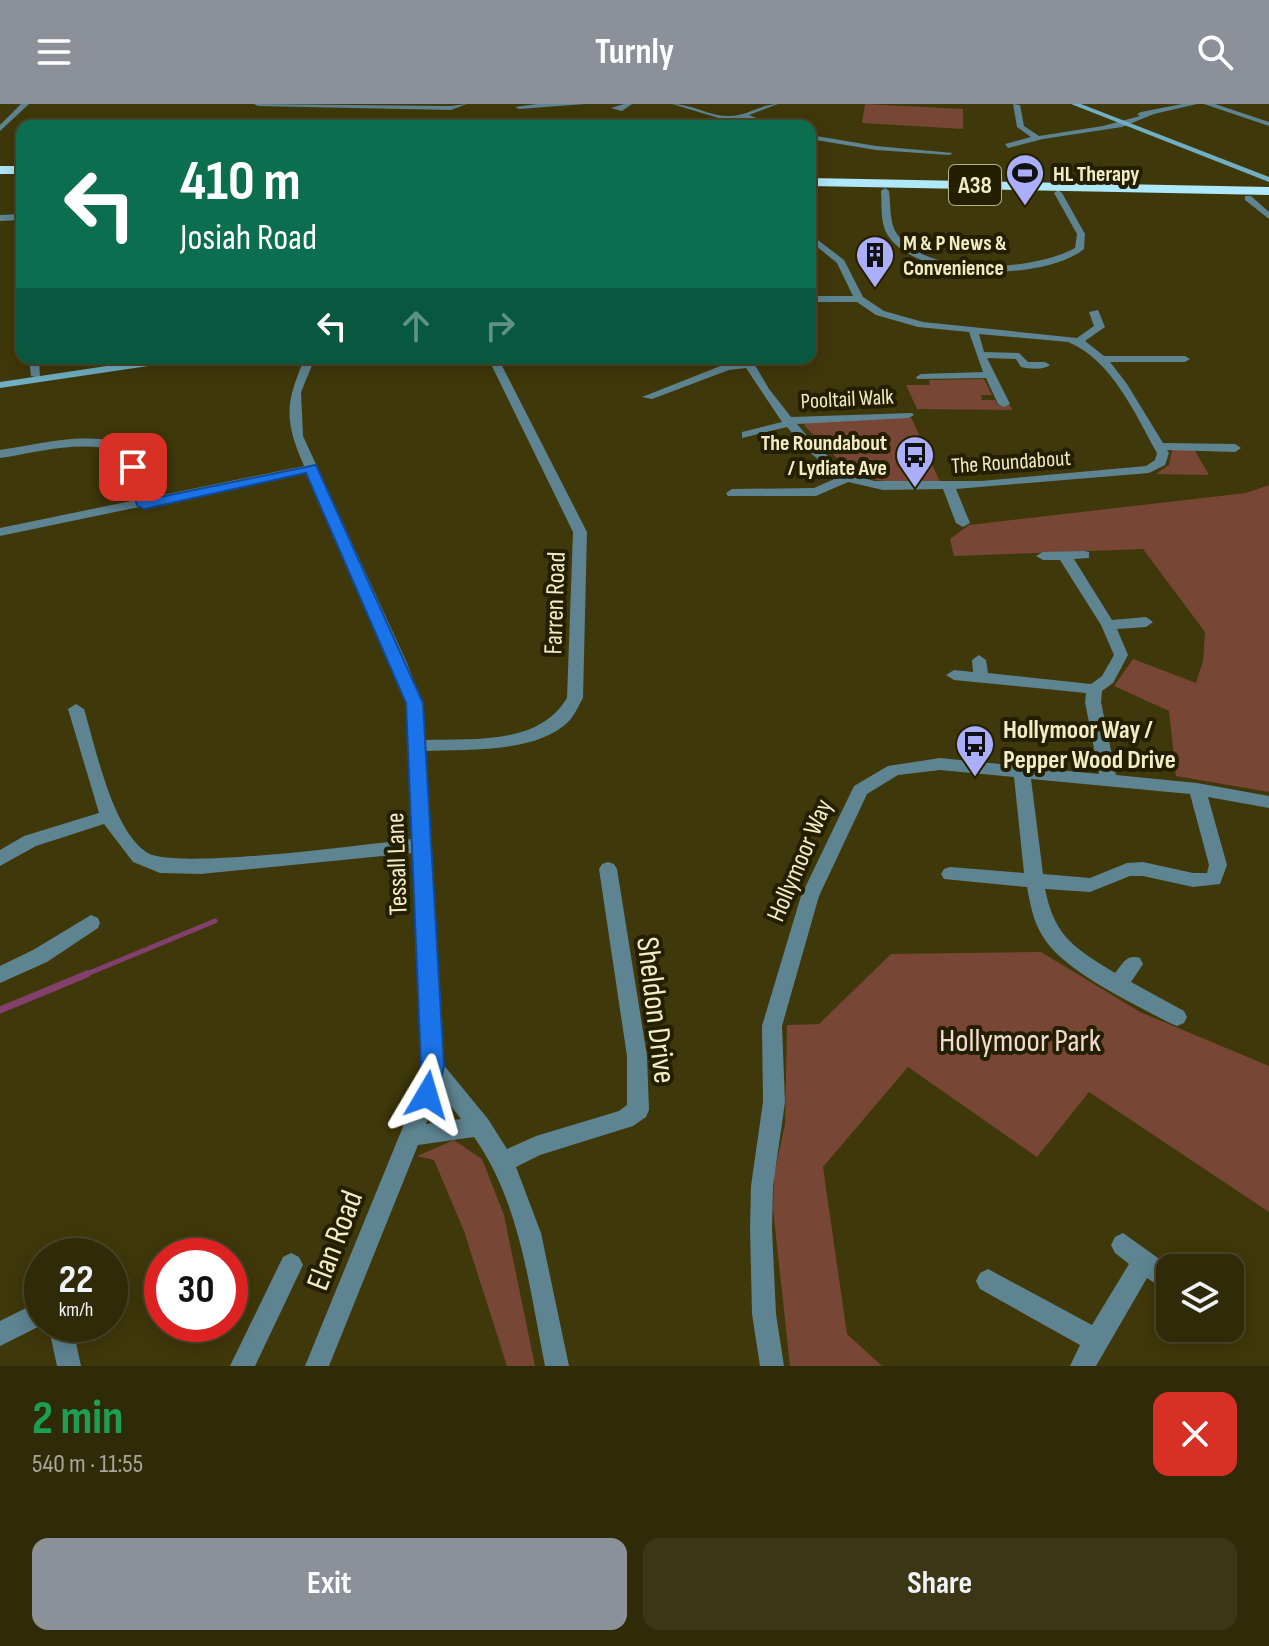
<!DOCTYPE html>
<meta charset="utf-8">
<style>
:root{--surface:#2f2a08;--page:#3b3616;--text:#f1f3f6;--muted:#a7a79c;--line:#4a4629;--accent:#8c9099}
body{margin:0;font-family:"Sofia Sans Condensed",sans-serif;background:var(--page);color:var(--text);height:100vh;display:flex;flex-direction:column;font-size:30px;white-space:nowrap}
*{box-sizing:border-box;margin:0}
p{font-size:26px;color:var(--muted)}
.icon{flex:none;width:44px;height:44px;fill:none;stroke:currentColor;stroke-width:2;stroke-linecap:round;stroke-linejoin:round}
.map{position:relative;height:1262px;overflow:hidden}
.side{display:flex;flex-direction:column;background:var(--surface);flex:1}
.side>*{flex:none}
.hud{position:absolute;left:16px;top:16px;width:800px;height:244px;border-radius:16px;box-shadow:0 4px 20px #0003,0 0 0 2px var(--line);background:#0b6e4f;color:#fff;overflow:hidden}
.controls{position:absolute;left:1156px;top:1150px;display:grid;gap:16px}
.controls a{display:grid;place-items:center;width:88px;height:88px;border-radius:16px;background:var(--surface);box-shadow:0 4px 20px #0003,0 0 0 2px var(--line);font-size:40px}
.speed{position:absolute;left:24px;top:1134px;display:flex;gap:16px;font-size:40px;font-weight:700;text-align:center}
.speed>*{display:grid;place-content:center;width:104px;height:104px;border-radius:50%;background:var(--surface);box-shadow:0 4px 20px #0003,0 0 0 2px var(--line);line-height:1}
.speed small{font-size:20px;font-weight:400}
.speed .limit{border:12px solid #d22;background:#fff;color:#111}
.pin{position:absolute;display:grid;place-items:center;width:68px;height:68px;color:#fff;margin:-34px;border-radius:16px;box-shadow:0 4px 12px #0006}
.me{position:absolute;width:88px;margin:-44px;rotate:7deg;stroke-linejoin:round;filter:drop-shadow(0 0 6px #0008)}
.turn{display:flex;align-items:center;gap:28px;height:168px;padding:0 32px;font-size:36px}
.turn .icon{width:104px;height:104px;stroke-width:2.5}
.turn b{display:block;font-size:56px;line-height:68px}
.lanes{display:flex;align-items:center;height:76px;padding:0 32px;background:#0003;justify-content:center;gap:40px;direction:ltr}
.lanes .off{opacity:.35}
.round{display:grid;place-items:center;flex:none;width:84px;height:84px;border-radius:16px;background:var(--page)}
.summary{display:flex;align-items:center;justify-content:space-between;height:136px;padding:0 32px}
h1{font-size:48px;font-weight:700;line-height:60px;color:#1e9e55}
.cta{display:flex;gap:16px;margin-top:auto;padding:16px 32px}
.cta a{flex:1;height:92px;border-radius:16px;background:var(--accent);color:#fff;font-size:32px;font-weight:700;line-height:92px;text-align:center}
.cta a+a{background:var(--page);color:var(--text)}
header{display:flex;justify-content:space-between;align-items:center;height:104px;padding:0 32px;background:var(--accent);color:#fff;font-size:36px;font-weight:700}
.map>svg:first-child{display:block}
.green{fill:#774634}
.lines{fill:none;stroke-linecap:round;stroke-linejoin:round}
.stream-far1{stroke:#82416c;stroke-width:5}
.stream{stroke:#82416c;stroke-width:7}
.street{fill:#5e8492;fill-rule:evenodd}
.secondary{fill:#70afc4;fill-rule:evenodd}
.highway{fill:#afe7fb;fill-rule:evenodd}
.route{fill:#1a73e8;stroke:#114b97;stroke-width:2}
.labels{text-anchor:middle;stroke-width:8;stroke-linejoin:round;paint-order:stroke}
.far-poi-label{font-size:22px;font-weight:bold;fill:#f2edc5;stroke:#241f00;text-anchor:start}
.far-street-label{font-size:22px;fill:#f2edc5;stroke:#241f00}
.shield{fill:#241f00;stroke:#b4af8a;stroke-width:2}
.shield-label{font-size:24px;font-weight:bold;fill:#f2edc5}
.street-label{font-size:26px;fill:#f2edc5;stroke:#241f00}
.poi-label{font-size:26px;font-weight:bold;fill:#f2edc5;stroke:#241f00;text-anchor:start}
.near-street-label{font-size:32px;fill:#f2edc5;stroke:#241f00}
.near-park-label{font-size:32px;fill:#f1dbd3;stroke:#241f00}
</style>
<header><svg class="icon" aria-label="menu" viewBox="0 0 24 24"><path d="M4 6h16M4 12h16M4 18h16"/></svg>Turnly<svg class="icon" aria-label="search" viewBox="0 0 24 24"><circle cx="10" cy="10" r="6"/><path d="M15 15l6 6"/></svg></header>
<div class="map">
<svg width="1269" height="1262" viewBox="0 0 1269 1262">
<rect width="100%" height="100%" fill="#3f380a"/>
<path class="green" d="M 865,0 L 963,5 L 963,25 L 862,19 Z
M 984,275 L 992,291 L 981,291 L 982,296 L 995,296 L 998,301 L 1010,301 L 1012,306 L 917,305 L 906,281 L 930,281 L 929,276 Z
M 911,313 L 940,378 C 859,379 860,379 804,321 L 808,317 Z
M 1194,345 L 1209,371 L 1156,370 L 1169,361 L 1172,346 Z
M 1269,381 L 1269,688 L 1176,672 L 1169,607 L 1114,582 L 1133,555 L 1196,579 L 1203,557 L 1205,528 L 1143,445 L 954,452 L 950,435 L 969,421 L 1246,389 Z
M 1041,848 L 1140,908 L 1269,962 L 1269,1108 L 1089,988 L 1037,1053 L 908,963 L 823,1063 L 847,1230 L 882,1262 L 790,1262 L 773,1105 L 774,1071 L 785,1020 L 787,921 L 819,920 L 891,850 Z
M 454,1036 L 482,1055 L 504,1111 L 535,1262 L 507,1262 L 464,1127 L 434,1056 L 417,1052 Z"/>
<g class="lines">
<path class="stream-far1" d="M 82,872 L 215,817"/>
<path class="stream" d="M 0,906 L 87,870"/>
<path class="street" d="M 21,0 L 29,0 L 0,27 L 0,21 Z
M 254,0 L 450,2 L 467,0 L 451,6 L 258,2 Z
M 537,0 L 585,0 L 519,5 L 515,3 Z
M 624,0 L 632,0 L 622,7 L 611,4 Z
M 672,0 C 692,0 709,12 728,12 C 745,13 761,0 778,0 L 749,11 L 777,22 C 764,22 756,16 744,14 C 732,13 718,22 705,22 L 722,15 Z
M 1013,0 L 1020,1 L 1024,22 L 1039,32 L 1103,22 L 1140,12 L 1137,10 L 1141,8 L 1182,0 L 1197,0 L 1154,10 L 1122,23 L 1043,35 L 1008,44 L 1005,40 L 1031,33 L 1017,23 Z
M 1204,0 L 1215,0 L 1269,18 L 1269,22 Z
M 810,31 L 876,42 L 953,49 L 949,51 L 876,46 L 810,35 Z
M 885,84 L 889,87 C 891,100 889,119 897,130 C 928,174 1033,167 1075,144 L 1077,130 L 1054,89 L 1058,86 L 1062,89 L 1085,130 L 1084,145 C 1045,177 916,178 887,130 C 880,118 882,100 881,87 Z
M 1245,92 L 1251,92 L 1269,108 L 1269,115 L 1245,96 Z
M 22,110 L 22,116 L 0,117 L 0,111 Z
M 810,130 L 844,156 L 863,193 L 884,207 L 923,218 L 1077,234 L 1094,222 L 1089,208 L 1098,206 L 1105,223 L 1085,237 L 1104,252 L 1185,252 L 1190,255 L 1185,258 L 1110,258 L 1127,280 L 1163,339 L 1235,340 L 1241,344 L 1235,348 L 1167,346 L 1169,349 L 1165,361 L 1149,369 L 956,385 L 970,419 L 963,423 L 956,419 L 943,385 L 883,386 L 848,378 L 816,392 L 728,392 L 726,389 L 732,385 L 814,384 L 839,373 L 807,346 L 787,323 L 742,334 L 742,328 L 782,318 L 746,264 L 729,266 L 652,295 L 642,293 L 723,261 L 743,258 L 741,254 L 751,254 L 769,285 L 791,313 L 912,309 L 914,311 L 908,314 L 797,320 L 815,341 L 848,369 L 874,377 L 981,377 L 1146,362 L 1155,356 L 1157,349 C 1135,310 1112,256 1068,238 L 979,230 L 984,248 L 1019,249 L 1028,258 L 1045,258 L 1050,261 C 1044,266 1030,265 1021,263 L 1016,255 L 987,254 L 1010,300 L 1004,303 L 998,300 L 986,274 L 917,275 L 916,273 L 921,270 L 983,268 L 969,228 L 918,223 L 876,211 L 857,198 L 810,198 L 810,192 L 853,192 L 837,159 L 810,137 Z
M 29,254 L 39,254 L 40,274 L 31,272 Z
M 305,254 L 315,254 L 301,288 L 303,332 L 407,559 L 422,599 L 424,636 C 473,634 538,642 567,594 L 573,428 L 488,254 L 498,254 L 587,428 L 583,594 C 579,601 575,610 570,616 C 538,650 467,645 425,647 L 442,959 L 488,1015 L 507,1045 L 536,1032 L 619,1007 L 627,1001 L 627,952 L 599,765 L 602,760 L 608,758 L 614,760 L 617,765 L 647,952 L 649,1006 L 646,1013 L 633,1022 L 540,1051 L 516,1063 L 541,1129 L 569,1262 L 545,1262 C 529,1183 521,1100 474,1033 L 418,1041 L 329,1262 L 305,1262 L 416,991 L 422,962 L 413,749 L 201,770 L 160,769 L 133,758 L 104,720 L 36,742 L 0,762 L 0,746 L 24,732 L 99,709 L 68,605 L 76,600 L 84,605 C 96,645 112,724 146,748 C 172,767 369,740 412,735 L 406,599 L 393,559 L 307,368 L 150,401 L 144,405 L 139,403 L 0,432 L 0,424 L 136,396 L 121,348 C 81,335 40,348 0,354 L 0,346 C 37,341 100,323 132,346 L 148,394 L 304,362 C 284,316 285,299 305,254 ZM 438,986 L 461,1015 L 426,1020 Z
M 1084,447 L 1089,448 L 1089,454 L 1074,455 L 1112,516 L 1146,513 L 1153,518 L 1146,523 L 1117,525 L 1128,551 L 1113,579 L 1102,587 L 1101,598 L 1116,671 L 1197,679 L 1269,692 L 1269,704 L 1208,693 L 1227,761 L 1220,780 L 1193,783 L 1143,772 L 1130,772 L 1090,788 L 1045,785 C 1055,834 1075,844 1115,869 C 1123,859 1127,850 1140,854 L 1143,860 L 1131,878 L 1184,907 L 1187,913 L 1184,919 L 1177,922 L 1170,919 C 1134,900 1061,866 1042,831 C 1033,817 1030,799 1027,783 L 944,775 L 941,770 L 944,765 L 950,763 L 1024,769 L 1014,673 L 940,666 L 898,671 L 867,690 L 819,792 L 782,922 L 785,998 L 773,1082 L 772,1125 L 776,1210 L 784,1262 L 760,1262 L 752,1210 L 750,1125 L 751,1082 L 763,998 L 762,922 L 801,792 L 854,682 L 888,662 L 940,654 L 1099,670 L 1085,598 L 1086,589 L 954,576 L 946,571 L 954,566 L 973,568 L 972,556 L 979,551 L 986,556 L 988,569 L 1091,580 L 1102,572 L 1114,551 L 1101,521 L 1060,456 L 1043,456 L 1036,452 L 1043,448 ZM 1031,675 L 1190,690 L 1209,761 L 1207,769 L 1193,769 L 1143,758 L 1127,759 L 1090,774 L 1043,770 Z
M 91,811 L 98,814 L 100,819 L 98,824 L 47,858 L 0,879 L 0,862 L 33,846 Z
M 1123,1129 L 1172,1164 L 1170,1164 L 1170,1189 L 1147,1174 L 1096,1262 L 1070,1262 L 1080,1241 L 980,1185 L 976,1177 L 980,1169 L 988,1165 L 1092,1221 L 1129,1160 L 1115,1149 L 1111,1141 L 1115,1133 Z
M 291,1149 L 299,1153 L 303,1161 L 255,1262 L 230,1262 L 283,1153 Z
M 42,1196 L 44,1220 L 0,1242 L 0,1217 Z
M 48,1220 L 72,1220 L 81,1262 L 57,1262 Z"/>
<path class="secondary" d="M 1071,0 L 1081,0 L 1269,73 L 1269,78 Z
M 160,254 L 182,254 L 155,261 L 0,284 L 0,278 Z"/>
<path class="highway" d="M 0,62 L 22,62 L 22,70 L 0,70 Z
M 810,74 L 1269,83 L 1269,91 L 810,82 Z"/>
</g>
<path class="route" d="M 133,358 L 140,363 L 150,395 L 316,361 L 423,599 L 444,962 L 435,999 L 427,1002 L 419,999 L 415,991 L 421,962 L 406,599 L 306,369 L 144,405 L 137,401 L 126,363 Z"/>
<defs>
<symbol id="stadium-pin" viewBox="-11 -11 22 30"><path d="M0 17L-7.5 6A9.5 9.5 0 1 1 7.5 6Z" fill="#abaffb" stroke="#241f00"/><path d="M0-5a6.5 5 0 1 0 0 10a6.5 5 0 1 0 0-10ZM-3.5-1.8h7v3.6h-7Z" fill="#111"/></symbol>
<symbol id="building-pin" viewBox="-11 -11 22 30"><path d="M0 17L-7.5 6A9.5 9.5 0 1 1 7.5 6Z" fill="#abaffb" stroke="#241f00"/><path d="M-4-6H4V6H1V3H-1V6H-4ZM-2.5-4.3h1.7v1.8h-1.7ZM.8-4.3h1.7v1.8H.8ZM-2.5-1h1.7V.8h-1.7ZM.8-1h1.7V.8H.8Z" fill="#111"/></symbol>
<symbol id="bus-pin" viewBox="-11 -11 22 30"><path d="M0 17L-7.5 6A9.5 9.5 0 1 1 7.5 6Z" fill="#abaffb" stroke="#241f00"/><path d="M-5-6H5V4H4V6H2V4H-2V6H-4V4H-5ZM-3.5-4V0h7V-4ZM-3.5 1.2v1.5H-2V1.2ZM2 1.2v1.5H3.5V1.2Z" fill="#111"/></symbol>
</defs>
<g fill-rule="evenodd">
<use href="#stadium-pin" x="1003" y="47" width="44" height="60"/>
<use href="#building-pin" x="853" y="129" width="44" height="60"/>
<use href="#bus-pin" x="893" y="329" width="44" height="60"/>
<use href="#bus-pin" x="953" y="618" width="44" height="60"/>
</g>
<g class="labels">
<g class="far-poi-label">
<text x="1053" y="77">HL Therapy</text>
<text x="903" y="146">M &amp; P News &amp;<tspan x="903" dy="25">Convenience</tspan></text>
<text x="887" y="346" text-anchor="end">The Roundabout<tspan x="887" dy="25">/ Lydiate Ave</tspan></text>
</g>
<g class="far-street-label">
<text transform="translate(847 294) rotate(-3)" y="8">Pooltail Walk</text>
<text transform="translate(1011 357) rotate(-4)" y="8">The Roundabout</text>
</g>
<rect class="shield" x="949" y="61" width="52" height="40" rx="6"/>
<g class="shield-label">
<text x="975" y="89">A38</text>
</g>
<g class="street-label">
<text transform="translate(554 499) rotate(-88)" y="9">Farren Road</text>
<text transform="translate(799 756) rotate(-67)" y="9">Hollymoor Way</text>
<text transform="translate(396 760) rotate(-92)" y="9">Tessall Lane</text>
</g>
<g class="poi-label">
<text x="1003" y="634">Hollymoor Way /<tspan x="1003" dy="30">Pepper Wood Drive</tspan></text>
</g>
<g class="near-street-label">
<text transform="translate(657 906) rotate(83)" y="11">Sheldon Drive</text>
<text transform="translate(334 1136) rotate(-69)" y="11">Elan Road</text>
</g>
<g class="near-park-label">
<text x="1020" y="947">Hollymoor Park</text>
</g>
</g>
</svg>
<div class="controls">
<a><svg class="icon" aria-label="layers" viewBox="0 0 24 24"><path d="M12 4l9 5-9 5-9-5zM3 14l9 5 9-5"/></svg></a>
</div>
<div class="speed"><div>22<small>km/h</small></div><div class="limit">30</div></div>
<div class="pin" style="left:133px;top:363px;background:#d93025"><svg class="icon" aria-label="arrive" viewBox="0 0 24 24"><path d="M6 21V4h12l-3 4 3 4H6"/></svg></div>
<svg class="me" style="left:427px;top:991px" viewBox="-20 -20 40 40"><path d="M0-17L14 15 0 8-14 15z" fill="#1a73e8" stroke="#fff" stroke-width="4"/></svg>
<div class="hud">
<div class="turn"><svg class="icon" aria-label="left" viewBox="0 0 24 24"><path d="M17 20v-9H6M10 6l-5 5 5 5"/></svg><div><b>410 m</b>Josiah Road</div></div>
<div class="lanes"><svg class="icon" aria-label="left" viewBox="0 0 24 24"><path d="M17 20v-9H6M10 6l-5 5 5 5"/></svg><svg class="icon off" aria-label="ahead" viewBox="0 0 24 24"><path d="M12 20V5M6 11l6-6 6 6"/></svg><svg class="icon off" aria-label="right" viewBox="0 0 24 24"><path d="M7 20v-9h11M14 6l5 5-5 5"/></svg></div>
</div>
</div>
<section class="side">
<div class="summary"><div><h1>2 min</h1><p>540 m · 11:55</p></div><a class="round" style="background:#d93025;color:#fff"><svg class="icon" aria-label="close" viewBox="0 0 24 24"><path d="M6 6l12 12M18 6L6 18"/></svg></a></div>
<div class="cta"><a>Exit</a><a>Share</a></div>
</section>
